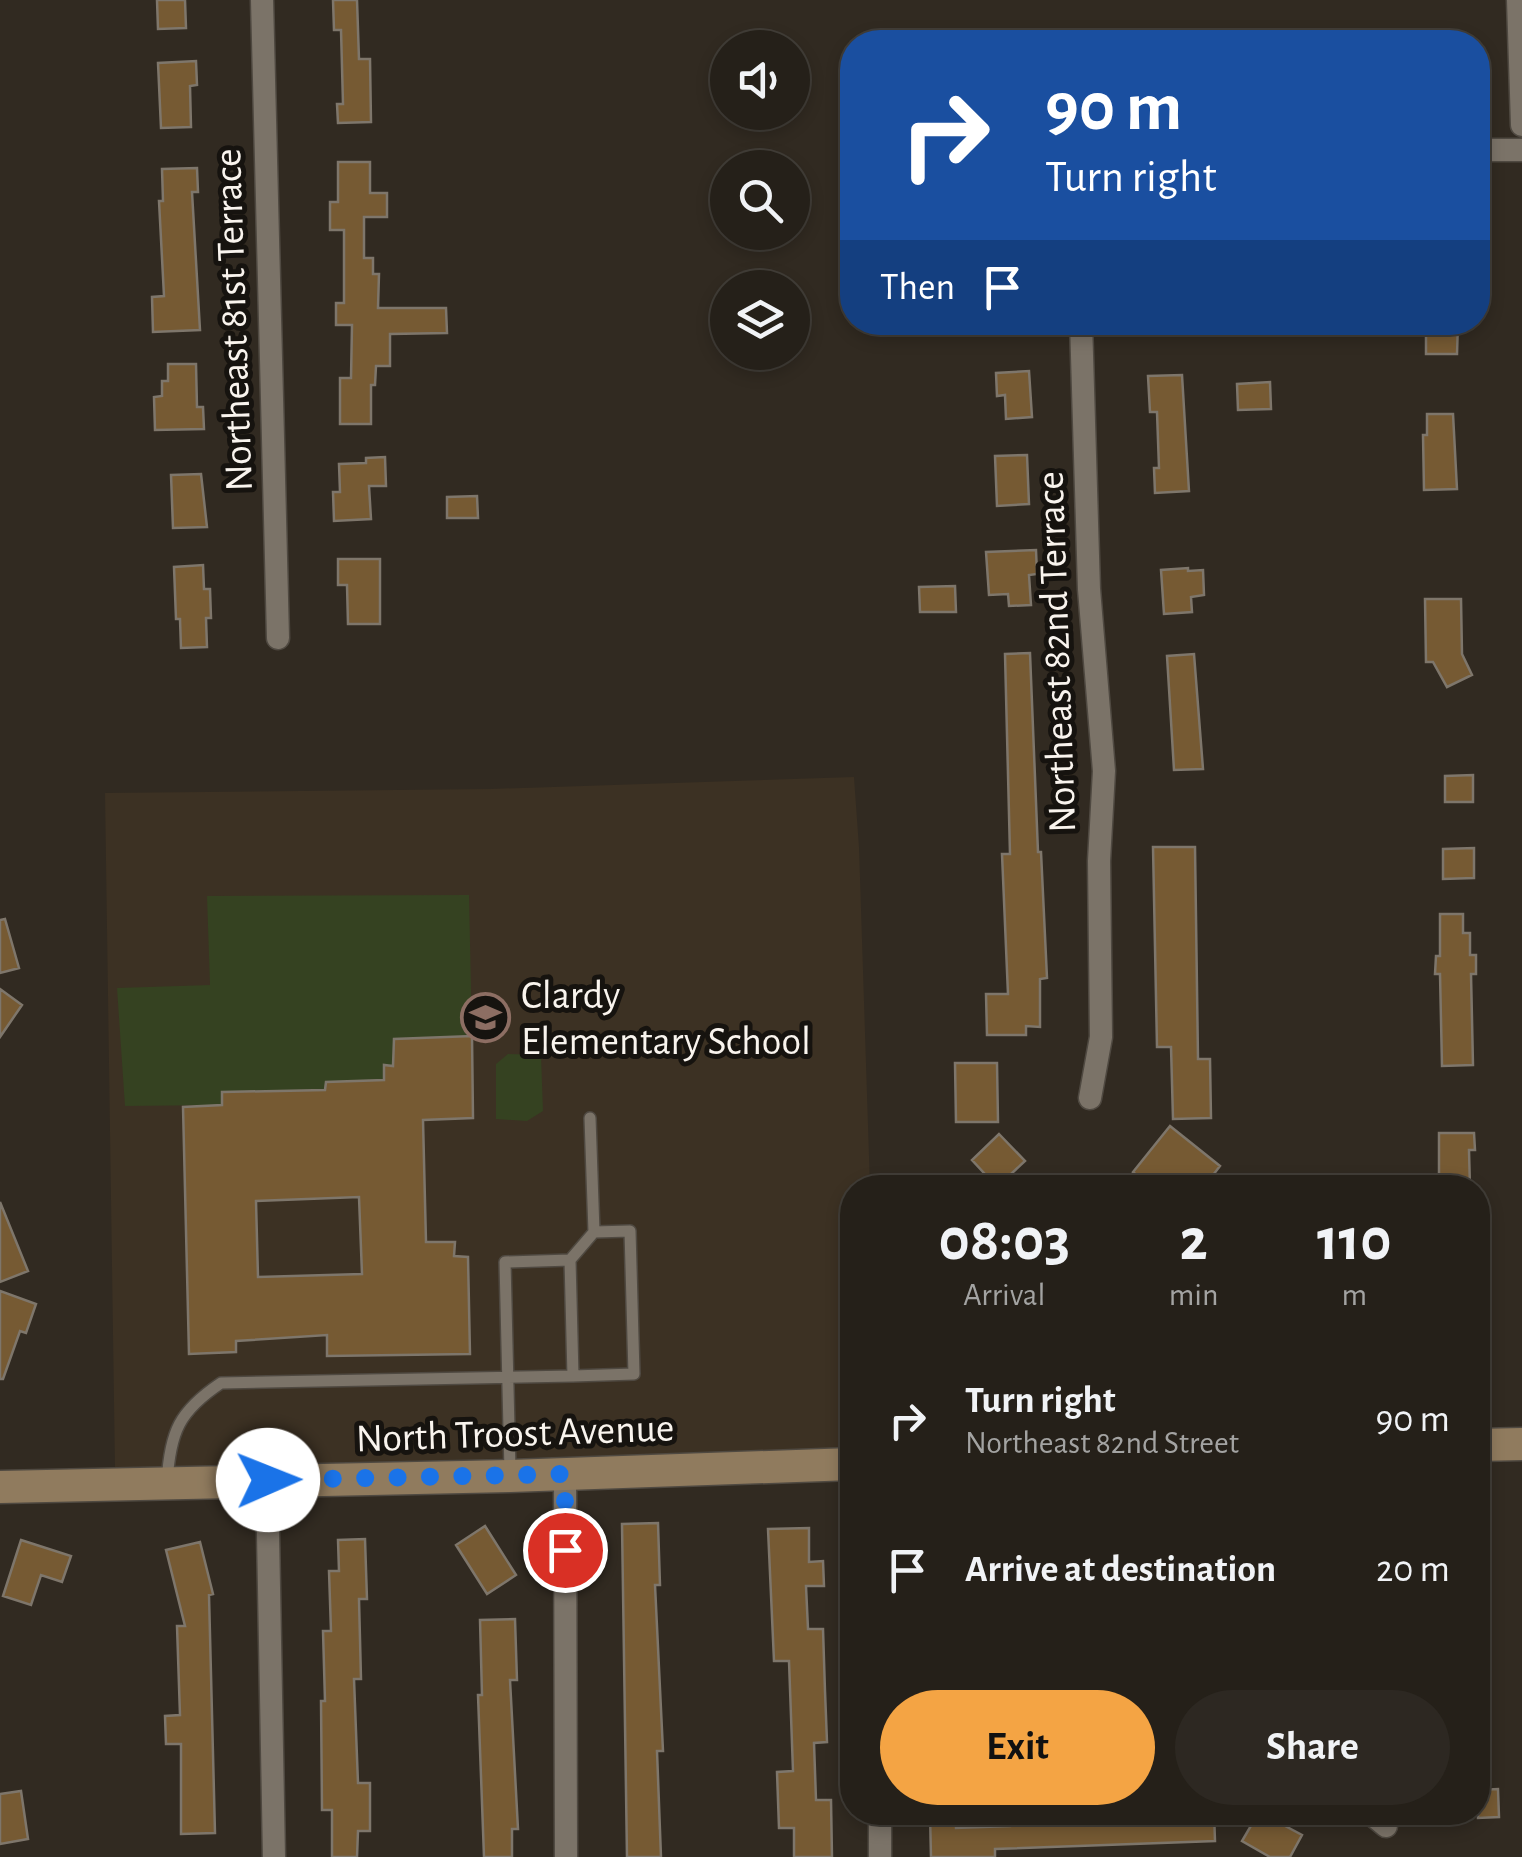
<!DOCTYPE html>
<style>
:root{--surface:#252019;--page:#2d2822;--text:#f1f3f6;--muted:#a3a3a2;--line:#423e38;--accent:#f4a444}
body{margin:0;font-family:"Alegreya Sans",sans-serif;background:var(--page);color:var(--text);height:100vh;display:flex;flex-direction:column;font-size:38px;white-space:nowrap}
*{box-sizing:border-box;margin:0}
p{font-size:32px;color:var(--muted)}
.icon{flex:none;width:55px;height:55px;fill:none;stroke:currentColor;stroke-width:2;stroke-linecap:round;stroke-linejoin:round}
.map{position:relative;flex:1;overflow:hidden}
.details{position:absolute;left:840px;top:1175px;width:650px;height:650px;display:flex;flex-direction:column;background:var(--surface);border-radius:40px;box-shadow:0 5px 15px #0003,0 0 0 2px var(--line)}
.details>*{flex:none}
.banner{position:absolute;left:840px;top:30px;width:650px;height:305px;border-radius:40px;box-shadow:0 5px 15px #0003,0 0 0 2px var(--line);background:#1a4fa0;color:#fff;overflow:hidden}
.fabs{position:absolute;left:710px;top:30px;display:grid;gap:20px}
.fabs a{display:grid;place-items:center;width:100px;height:100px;border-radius:50%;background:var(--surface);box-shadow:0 5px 15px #0003,0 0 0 2px var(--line);font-size:50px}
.pin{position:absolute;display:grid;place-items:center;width:85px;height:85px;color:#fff;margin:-42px;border:5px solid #fff;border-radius:50%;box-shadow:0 2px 10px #0007}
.me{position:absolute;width:110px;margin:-55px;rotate:89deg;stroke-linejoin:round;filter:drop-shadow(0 0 8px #0008)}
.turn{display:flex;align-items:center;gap:35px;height:210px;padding:0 40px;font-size:45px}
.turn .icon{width:130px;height:130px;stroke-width:2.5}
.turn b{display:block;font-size:70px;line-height:85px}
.then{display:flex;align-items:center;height:95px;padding:0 40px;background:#0003;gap:20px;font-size:38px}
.eta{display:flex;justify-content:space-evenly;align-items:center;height:170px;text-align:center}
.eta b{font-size:60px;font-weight:700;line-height:70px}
.action{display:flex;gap:20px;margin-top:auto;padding:20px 40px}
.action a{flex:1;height:115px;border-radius:60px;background:var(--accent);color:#111;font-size:40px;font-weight:700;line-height:115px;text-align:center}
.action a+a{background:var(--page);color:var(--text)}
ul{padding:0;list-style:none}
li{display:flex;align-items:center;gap:30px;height:150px;padding:0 40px}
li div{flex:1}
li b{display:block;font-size:38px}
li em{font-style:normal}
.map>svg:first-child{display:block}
.built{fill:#3c3123}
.green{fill:#354221}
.building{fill:#765a33;stroke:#7e766b;stroke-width:2.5;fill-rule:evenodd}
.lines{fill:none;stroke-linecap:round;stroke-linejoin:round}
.lane-casing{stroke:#4f4941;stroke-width:14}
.street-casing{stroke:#4f4941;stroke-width:25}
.secondary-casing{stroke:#4f4941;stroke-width:35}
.lane{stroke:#7b7368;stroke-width:11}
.street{stroke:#7b7368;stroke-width:22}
.secondary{stroke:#907b5e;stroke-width:32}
.route{stroke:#1a73e8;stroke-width:18;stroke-dasharray:0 32.4}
.labels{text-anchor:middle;stroke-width:10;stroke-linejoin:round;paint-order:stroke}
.street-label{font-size:40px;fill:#f9f4ee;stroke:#16130f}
.poi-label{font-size:40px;fill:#f9f4ee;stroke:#16130f;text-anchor:start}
</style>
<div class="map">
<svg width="1522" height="1857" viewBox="0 0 1522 1857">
<rect width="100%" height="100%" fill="#312a21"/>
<path class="built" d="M 854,777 L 859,847 L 870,1187 L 852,1188 L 852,1449 L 115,1469 L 105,793 L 491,789 Z"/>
<path class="green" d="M 469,895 L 472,1036 L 394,1039 L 393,1066 L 384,1066 L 384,1080 L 325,1090 L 222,1092 L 222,1105 L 125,1106 L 117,988 L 210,985 L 207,896 Z
M 508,1054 L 541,1055 L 543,1111 L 527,1121 L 496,1119 L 496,1064 Z"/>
<path class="building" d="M 157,0 L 185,0 L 186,28 L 158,29 Z
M 333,0 L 357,0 L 359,59 L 370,59 L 371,122 L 338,123 L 337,104 L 343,104 L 341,30 L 334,30 Z
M 196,61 L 197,85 L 190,86 L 191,127 L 161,128 L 158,63 Z
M 338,162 L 370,162 L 370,193 L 387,193 L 387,217 L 364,217 L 364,258 L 373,258 L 373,274 L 379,274 L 378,308 L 446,308 L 447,333 L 390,334 L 390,366 L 376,366 L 375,385 L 371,385 L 371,424 L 340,424 L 340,378 L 351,378 L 352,325 L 336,325 L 336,303 L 344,303 L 344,230 L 330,230 L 330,202 L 338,202 Z
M 197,168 L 198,192 L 192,192 L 200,330 L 153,332 L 152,297 L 164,296 L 159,201 L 163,201 L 162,169 Z
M 1426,322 L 1458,322 L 1457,354 L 1426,354 Z
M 168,364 L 196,364 L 197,407 L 203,407 L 204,429 L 155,430 L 154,397 L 162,396 L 162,381 L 168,381 Z
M 1029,371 L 1032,417 L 1006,419 L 1005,395 L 997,396 L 996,373 Z
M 1182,375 L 1189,491 L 1155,493 L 1154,468 L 1159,468 L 1157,412 L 1150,412 L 1148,376 Z
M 1270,382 L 1271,409 L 1238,410 L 1237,384 Z
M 1427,414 L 1453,414 L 1457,489 L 1424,490 L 1423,435 L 1427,435 Z
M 1027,455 L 1029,504 L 997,506 L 995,456 Z
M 385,457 L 386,486 L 369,486 L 371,519 L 334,521 L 333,492 L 340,492 L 339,464 L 366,463 L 366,458 Z
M 201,474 L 207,527 L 173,528 L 171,475 Z
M 477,496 L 478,518 L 447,518 L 447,497 Z
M 1036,550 L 1037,574 L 1029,575 L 1031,605 L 1009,606 L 1008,594 L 989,595 L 986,552 Z
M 338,559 L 380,559 L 380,624 L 348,624 L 347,585 L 338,585 Z
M 203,565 L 204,589 L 210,589 L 211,618 L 206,618 L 207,647 L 181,648 L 180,619 L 176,619 L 174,567 Z
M 1188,568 L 1188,571 L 1203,570 L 1204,595 L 1191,597 L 1192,612 L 1164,614 L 1161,570 Z
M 955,586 L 956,612 L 920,612 L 919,587 Z
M 1425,599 L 1461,599 L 1462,654 L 1472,675 L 1447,687 L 1433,662 L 1426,662 Z
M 1030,653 L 1038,852 L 1041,852 L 1047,978 L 1040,979 L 1040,1027 L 1026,1026 L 1026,1035 L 987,1035 L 986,994 L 1008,994 L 1002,854 L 1010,854 L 1005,654 Z
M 1194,654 L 1203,769 L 1174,770 L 1167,656 Z
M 1473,775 L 1473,802 L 1445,802 L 1445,776 Z
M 1153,847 L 1195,847 L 1198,1059 L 1210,1059 L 1211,1118 L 1173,1119 L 1171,1047 L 1157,1047 Z
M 1474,848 L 1474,878 L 1443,879 L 1443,849 Z
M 1440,914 L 1463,914 L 1463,933 L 1470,933 L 1470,955 L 1476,955 L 1476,974 L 1471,974 L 1473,1065 L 1442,1066 L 1440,974 L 1435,974 L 1436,956 L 1440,956 Z
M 5,919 L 19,968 L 0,973 L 0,920 Z
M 0,989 L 22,1005 L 0,1037 Z
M 472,1036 L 473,1118 L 423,1120 L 426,1242 L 455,1242 L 454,1256 L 468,1257 L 470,1354 L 327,1356 L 327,1335 L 236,1341 L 236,1352 L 189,1354 L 183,1107 L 222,1105 L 222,1092 L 325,1090 L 326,1082 L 384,1080 L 384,1065 L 393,1066 L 394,1039 ZM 359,1197 L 362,1274 L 258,1277 L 256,1201 Z
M 955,1063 L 997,1063 L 998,1122 L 956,1122 Z
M 1170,1126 L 1220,1166 L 1203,1188 L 1151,1188 L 1133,1172 Z
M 1439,1133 L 1474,1133 L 1475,1150 L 1469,1150 L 1470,1188 L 1439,1188 Z
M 999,1134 L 1025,1161 L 997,1187 L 972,1160 Z
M 0,1202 L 28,1271 L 0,1282 Z
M 0,1291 L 36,1304 L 26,1333 L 20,1331 L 3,1379 L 0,1379 Z
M 658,1523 L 660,1585 L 655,1585 L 663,1751 L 657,1751 L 661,1857 L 627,1857 L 622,1524 Z
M 485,1526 L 516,1575 L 487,1594 L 456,1545 Z
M 809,1528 L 809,1562 L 823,1561 L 824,1586 L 806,1586 L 808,1629 L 823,1629 L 825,1691 L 827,1742 L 814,1743 L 816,1800 L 831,1800 L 832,1857 L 794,1857 L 794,1828 L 779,1828 L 777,1772 L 793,1771 L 789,1661 L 774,1661 L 768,1529 Z
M 365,1539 L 367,1599 L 359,1599 L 361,1679 L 354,1679 L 358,1783 L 370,1783 L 370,1831 L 358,1831 L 357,1857 L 332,1857 L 332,1810 L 322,1810 L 321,1701 L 325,1701 L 323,1631 L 331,1631 L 329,1571 L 339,1571 L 338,1540 Z
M 21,1540 L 71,1556 L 62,1582 L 41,1575 L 31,1605 L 3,1596 Z
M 200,1542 L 213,1594 L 209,1595 L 215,1833 L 181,1834 L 181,1744 L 166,1744 L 165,1716 L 180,1715 L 177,1626 L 185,1626 L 166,1550 Z
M 515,1619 L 517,1680 L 510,1680 L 518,1829 L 512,1829 L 512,1857 L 484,1857 L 478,1695 L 482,1695 L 480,1620 Z
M 1498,1789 L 1499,1817 L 1478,1818 L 1478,1790 Z
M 21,1791 L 28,1839 L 0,1844 L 0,1794 Z
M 1010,1812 L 1052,1812 L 1052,1822 L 1089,1821 L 1089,1812 L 1214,1812 L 1215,1841 L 995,1849 L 995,1857 L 931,1857 L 930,1814 L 955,1813 L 956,1828 L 1010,1826 Z
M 1259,1812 L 1302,1835 L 1290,1857 L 1270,1857 L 1242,1841 Z"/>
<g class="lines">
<defs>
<path id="lane" d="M 590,1118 L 594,1232
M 570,1260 L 594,1232 L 630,1231 L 634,1374 L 573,1376
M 167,1482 C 170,1432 179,1411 221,1383 L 573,1376 L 570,1260 L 505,1262 L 510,1471"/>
<path id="street" d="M 262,0 L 278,638
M 1518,0 L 1522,125
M 1478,150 L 1522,150
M 1081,322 L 1089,589 L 1104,771 L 1099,861 L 1101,1037 L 1090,1098
M 565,1474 L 566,1857
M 267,1480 L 274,1857
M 1369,1812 L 1386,1826
M 880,1857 L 880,1812"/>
<path id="secondary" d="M 1478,1445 L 1522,1444
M 0,1487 L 510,1476 L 852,1464"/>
</defs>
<use href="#lane" class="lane-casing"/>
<use href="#street" class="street-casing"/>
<use href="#secondary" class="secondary-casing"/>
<use href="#lane" class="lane"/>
<use href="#street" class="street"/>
<use href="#secondary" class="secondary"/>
</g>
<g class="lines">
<path class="route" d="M 268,1480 L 565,1474 L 565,1550"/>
</g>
<defs>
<symbol id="school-ring" viewBox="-11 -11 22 22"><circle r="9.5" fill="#16130f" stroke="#8d6e63" stroke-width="1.5"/><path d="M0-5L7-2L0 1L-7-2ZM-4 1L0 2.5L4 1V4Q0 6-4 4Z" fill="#8d6e63"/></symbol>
</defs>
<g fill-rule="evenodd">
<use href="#school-ring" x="458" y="990" width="55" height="55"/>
</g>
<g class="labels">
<g class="street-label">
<text transform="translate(232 320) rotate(-92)" y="14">Northeast 81st Terrace</text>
<text transform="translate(1055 652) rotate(-92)" y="14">Northeast 82nd Terrace</text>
<text transform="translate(515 1432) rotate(-2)" y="14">North Troost Avenue</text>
</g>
<g class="poi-label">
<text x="521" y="1008">Clardy<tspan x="521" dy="46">Elementary School</tspan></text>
</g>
</g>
</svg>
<div class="fabs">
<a><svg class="icon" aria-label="sound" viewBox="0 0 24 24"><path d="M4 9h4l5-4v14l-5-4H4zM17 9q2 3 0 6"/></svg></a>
<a><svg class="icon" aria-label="search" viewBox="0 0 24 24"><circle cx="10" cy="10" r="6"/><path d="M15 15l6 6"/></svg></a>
<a><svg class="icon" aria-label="layers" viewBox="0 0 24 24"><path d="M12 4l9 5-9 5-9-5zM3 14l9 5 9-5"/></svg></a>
</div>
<div class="pin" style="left:565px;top:1550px;background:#d93025"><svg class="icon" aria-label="arrive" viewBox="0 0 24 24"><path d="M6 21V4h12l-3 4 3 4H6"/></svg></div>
<svg class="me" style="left:268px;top:1480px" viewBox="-20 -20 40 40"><circle r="19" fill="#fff"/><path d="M0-13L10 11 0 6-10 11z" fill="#1a73e8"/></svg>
<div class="banner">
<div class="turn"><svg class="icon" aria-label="right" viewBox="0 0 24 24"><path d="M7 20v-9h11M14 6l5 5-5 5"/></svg><div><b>90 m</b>Turn right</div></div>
<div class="then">Then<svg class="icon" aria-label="arrive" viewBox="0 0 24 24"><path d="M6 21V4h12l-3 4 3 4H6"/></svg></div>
</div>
<section class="details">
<div class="eta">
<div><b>08:03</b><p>Arrival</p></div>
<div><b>2</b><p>min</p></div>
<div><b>110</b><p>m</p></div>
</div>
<ul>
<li><svg class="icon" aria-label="right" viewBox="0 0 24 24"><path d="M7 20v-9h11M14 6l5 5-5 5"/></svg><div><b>Turn right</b><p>Northeast 82nd Street</p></div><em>90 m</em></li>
<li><svg class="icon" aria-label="arrive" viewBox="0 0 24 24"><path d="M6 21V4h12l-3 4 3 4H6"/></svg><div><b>Arrive at destination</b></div><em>20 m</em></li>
</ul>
<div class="action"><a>Exit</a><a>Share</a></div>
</section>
</div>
